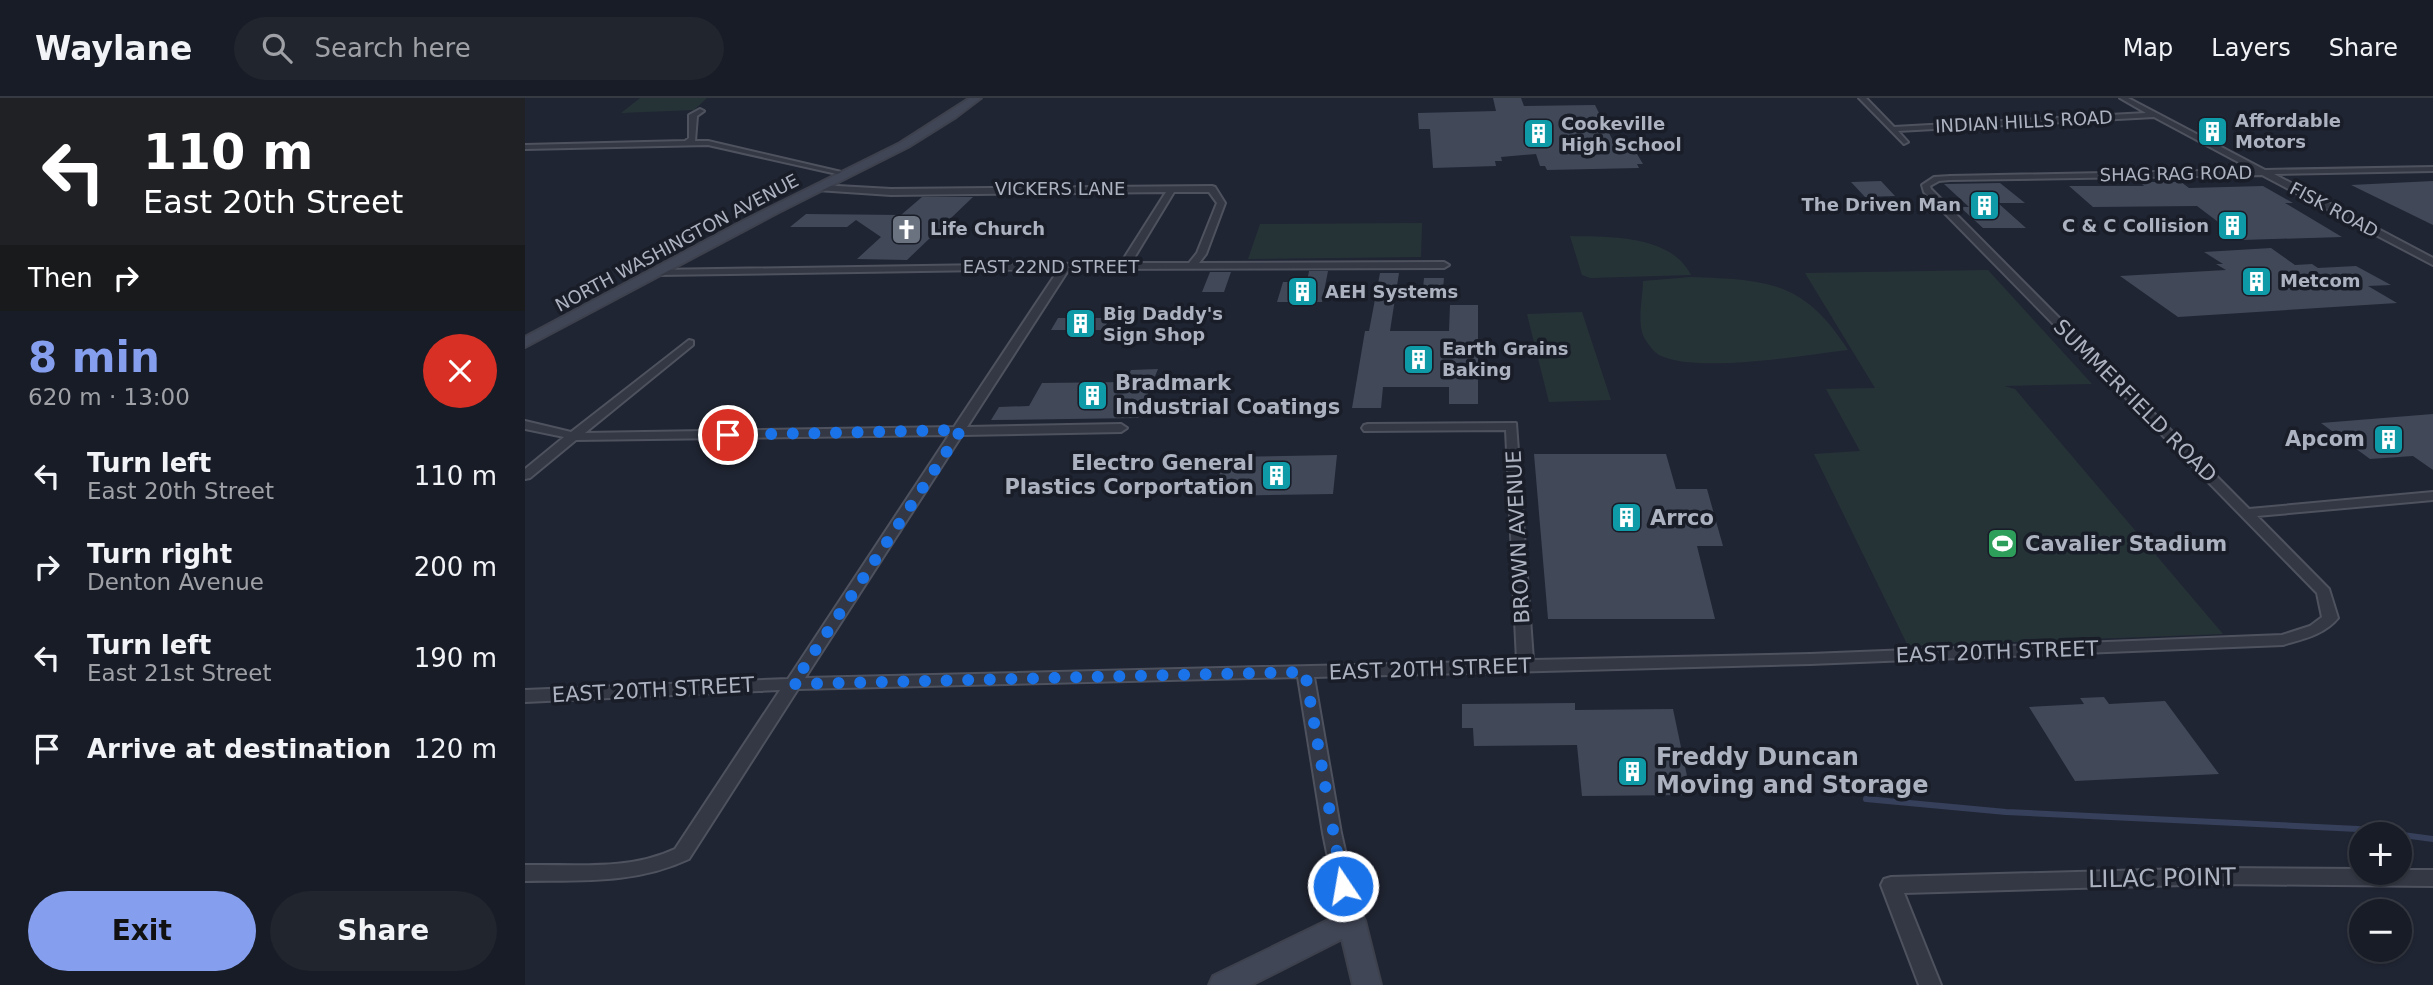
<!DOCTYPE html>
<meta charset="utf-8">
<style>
:root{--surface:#181c26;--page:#21252e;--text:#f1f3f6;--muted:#9fa1a7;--line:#363a43;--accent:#859eee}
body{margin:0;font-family:"DejaVu Sans",sans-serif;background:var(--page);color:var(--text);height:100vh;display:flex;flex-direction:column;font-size:26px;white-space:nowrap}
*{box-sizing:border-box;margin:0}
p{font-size:23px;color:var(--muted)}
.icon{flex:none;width:38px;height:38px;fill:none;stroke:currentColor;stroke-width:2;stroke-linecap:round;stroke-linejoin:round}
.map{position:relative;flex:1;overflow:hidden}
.drawer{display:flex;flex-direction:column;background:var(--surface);width:525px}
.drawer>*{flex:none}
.hud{background:#202124;color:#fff;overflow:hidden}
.fabs{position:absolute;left:1824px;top:724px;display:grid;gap:14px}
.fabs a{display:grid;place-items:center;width:63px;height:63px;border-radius:50%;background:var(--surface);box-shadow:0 2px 5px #0004,0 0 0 2px var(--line);font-size:35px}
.pin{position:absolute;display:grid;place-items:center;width:60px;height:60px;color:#fff;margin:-30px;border:4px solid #fff;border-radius:50%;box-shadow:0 2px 7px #0007}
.me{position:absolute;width:77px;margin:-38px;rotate:348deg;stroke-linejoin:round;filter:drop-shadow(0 0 5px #0008)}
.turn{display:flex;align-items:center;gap:24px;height:147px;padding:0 28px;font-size:32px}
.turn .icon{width:91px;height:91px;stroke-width:2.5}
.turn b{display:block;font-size:49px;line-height:60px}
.then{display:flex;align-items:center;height:66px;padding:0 28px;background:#0003;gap:14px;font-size:26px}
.round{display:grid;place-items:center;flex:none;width:74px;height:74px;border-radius:37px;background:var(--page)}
.overview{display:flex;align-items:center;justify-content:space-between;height:119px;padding:0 28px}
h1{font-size:42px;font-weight:800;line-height:52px;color:var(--accent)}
.action{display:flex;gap:14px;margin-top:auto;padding:14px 28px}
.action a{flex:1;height:80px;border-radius:42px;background:var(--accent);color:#111;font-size:28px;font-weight:800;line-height:80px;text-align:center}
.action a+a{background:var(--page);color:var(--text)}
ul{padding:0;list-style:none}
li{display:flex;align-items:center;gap:21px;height:91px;padding:0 28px}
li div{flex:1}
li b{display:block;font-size:26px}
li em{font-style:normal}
header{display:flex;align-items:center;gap:42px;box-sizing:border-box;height:98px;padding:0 35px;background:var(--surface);border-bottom:2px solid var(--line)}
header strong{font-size:33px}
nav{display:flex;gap:38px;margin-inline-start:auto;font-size:24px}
.search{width:490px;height:63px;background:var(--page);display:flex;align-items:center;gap:18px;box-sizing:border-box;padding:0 24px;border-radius:38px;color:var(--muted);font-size:26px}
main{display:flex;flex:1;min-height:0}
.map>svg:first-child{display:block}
.green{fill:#253337}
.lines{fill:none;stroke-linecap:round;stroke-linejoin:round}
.stream{stroke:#36405b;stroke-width:6}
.building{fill:#414858}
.street-casing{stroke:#4e525f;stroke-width:4}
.secondary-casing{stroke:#3d414d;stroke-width:4}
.street{fill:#333844;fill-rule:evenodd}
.secondary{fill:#414656;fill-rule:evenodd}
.route{stroke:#1a73e8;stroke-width:12;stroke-dasharray:0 21.6}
.labels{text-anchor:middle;stroke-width:7;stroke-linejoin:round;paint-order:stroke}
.far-poi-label{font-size:18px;font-weight:bold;fill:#adb2c1;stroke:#191d28;text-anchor:start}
.far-street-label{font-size:18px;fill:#adb2c1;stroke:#191d28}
.poi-label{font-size:21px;font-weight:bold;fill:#adb2c1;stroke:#191d28;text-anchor:start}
.street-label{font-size:21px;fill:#adb2c1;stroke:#191d28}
.near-poi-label{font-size:24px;font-weight:bold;fill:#adb2c1;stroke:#191d28;text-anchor:start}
.near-street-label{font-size:24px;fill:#adb2c1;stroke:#191d28}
</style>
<header>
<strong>Waylane</strong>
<div class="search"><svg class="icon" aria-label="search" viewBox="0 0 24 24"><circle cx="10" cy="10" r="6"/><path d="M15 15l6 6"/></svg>Search here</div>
<nav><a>Map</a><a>Layers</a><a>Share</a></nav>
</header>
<main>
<section class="drawer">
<div class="hud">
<div class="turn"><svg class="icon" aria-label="left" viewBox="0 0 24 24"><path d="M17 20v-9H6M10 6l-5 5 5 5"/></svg><div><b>110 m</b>East 20th Street</div></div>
<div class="then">Then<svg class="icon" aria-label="right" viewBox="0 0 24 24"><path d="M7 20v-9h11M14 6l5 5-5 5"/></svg></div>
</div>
<div class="overview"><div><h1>8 min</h1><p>620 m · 13:00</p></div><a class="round" style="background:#d93025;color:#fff"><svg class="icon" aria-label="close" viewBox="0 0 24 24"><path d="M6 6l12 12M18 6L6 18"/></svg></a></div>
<ul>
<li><svg class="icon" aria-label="left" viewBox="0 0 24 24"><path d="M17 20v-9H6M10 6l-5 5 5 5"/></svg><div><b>Turn left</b><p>East 20th Street</p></div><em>110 m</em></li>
<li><svg class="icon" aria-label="right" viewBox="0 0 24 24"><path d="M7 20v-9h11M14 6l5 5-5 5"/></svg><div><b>Turn right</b><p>Denton Avenue</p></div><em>200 m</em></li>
<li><svg class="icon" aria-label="left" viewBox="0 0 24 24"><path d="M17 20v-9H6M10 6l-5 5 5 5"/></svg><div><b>Turn left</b><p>East 21st Street</p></div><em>190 m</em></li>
<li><svg class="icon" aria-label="arrive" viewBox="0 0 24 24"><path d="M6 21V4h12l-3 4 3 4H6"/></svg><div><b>Arrive at destination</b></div><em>120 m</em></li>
</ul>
<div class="action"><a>Exit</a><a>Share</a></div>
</section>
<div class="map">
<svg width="1908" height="887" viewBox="0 0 1908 887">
<rect width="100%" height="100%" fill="#202533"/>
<path class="green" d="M 115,0 L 182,0 L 169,12 L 96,15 Z
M 897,125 L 896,159 L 723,161 L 735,126 Z
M 1045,138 C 1084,139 1145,136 1166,177 L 1065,180 L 1057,177 Z
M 1463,172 L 1567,286 L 1479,288 L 1490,291 L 1698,536 L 1383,548 L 1289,356 L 1335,353 L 1301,291 L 1350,290 L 1280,175 Z
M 1166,179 C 1243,182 1279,183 1323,252 C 1280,257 1171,276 1134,257 C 1129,254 1123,246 1120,241 C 1111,226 1118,200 1118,183 Z
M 1057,214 L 1086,302 L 1024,304 L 1002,216 Z"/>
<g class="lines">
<path class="stream" d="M 1341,701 L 1481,714 L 1833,731 L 1908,741"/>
</g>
<path class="building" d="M 968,0 L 996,0 L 999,8 L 1070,7 L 1090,47 L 1109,51 L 1118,66 L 1112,66 L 1114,70 L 1022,72 L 1020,68 L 1015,68 L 1011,56 L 976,59 L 977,63 L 970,63 L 971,68 L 908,70 L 905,31 L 894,31 L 893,15 L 971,13 Z
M 1356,83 L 1370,98 L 1340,99 L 1326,84 Z
M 1908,83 L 1908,127 L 1826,87 Z
M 1615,84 L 1656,84 L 1664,90 L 1738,88 L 1768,105 L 1760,105 L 1817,139 L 1717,142 L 1672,108 L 1568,109 L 1544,88 L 1619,88 Z
M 1475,85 L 1500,105 L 1473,105 L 1501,130 L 1458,130 L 1435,109 L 1444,109 L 1419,86 Z
M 397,99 L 448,99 L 382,162 L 332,161 L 356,139 L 331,122 L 322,129 L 265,129 L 281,116 L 376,117 Z
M 1746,150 L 1770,167 L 1787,166 L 1793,170 L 1831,168 L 1866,187 L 1843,188 L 1872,205 L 1653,219 L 1595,178 L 1701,172 L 1691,166 L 1698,166 L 1679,154 Z
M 784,173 L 803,173 L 797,204 L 752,204 L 758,184 L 782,184 Z
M 685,174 L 706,174 L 699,194 L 677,194 Z
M 855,175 L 874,175 L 865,233 L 924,233 L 925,207 L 953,207 L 953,306 L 924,306 L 924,289 L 858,289 L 856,310 L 827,310 L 840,233 L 844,233 Z
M 899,180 L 919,180 L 917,201 L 897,201 Z
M 533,220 L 585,220 L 578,232 L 526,232 Z
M 633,271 L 613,320 L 466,322 L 474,309 L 504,308 L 517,285 L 601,284 L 606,272 Z
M 1908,316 L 1908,372 L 1888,358 L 1845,361 L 1796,325 Z
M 1009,356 L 1141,356 L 1151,391 L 1182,391 L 1198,448 L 1172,448 L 1190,521 L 1023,521 Z
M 812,357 L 808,396 L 689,398 L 699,359 Z
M 1579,599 L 1584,606 L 1640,603 L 1694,676 L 1550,683 L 1504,609 L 1559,606 L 1555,600 Z
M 1050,605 L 1050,612 L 1148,611 L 1166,697 L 1057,698 L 1052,647 L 949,648 L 948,630 L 937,630 L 937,606 Z"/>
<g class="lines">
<defs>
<path id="street" d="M 1334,0 L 1341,0 L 1369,29 L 1621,15 L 1595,0 L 1603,0 L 1740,72 L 1908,69 L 1908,73 L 1749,76 L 1908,160 L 1908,167 L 1737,77 L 1425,82 L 1414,83 L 1405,88 L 1406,91 L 1724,411 L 1908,394 L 1908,402 L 1732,418 L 1804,491 L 1813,520 C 1799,537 1778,541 1758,547 L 1285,566 L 789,579 L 816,735 L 836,823 L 833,829 L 826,831 L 819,829 L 816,823 L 798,735 L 773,579 L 273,591 L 164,761 C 111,786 57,782 0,783 L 0,767 C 51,766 103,773 150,751 L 255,592 L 0,604 L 0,592 L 263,581 L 424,337 L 51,342 L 5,380 L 0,381 L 0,371 L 39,339 L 0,331 L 0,323 L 46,334 L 164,242 L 168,243 L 168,247 L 60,335 L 429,329 L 534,171 L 133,177 L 128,174 L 130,172 L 596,165 L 641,94 L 366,97 L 292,92 L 291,90 L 295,87 L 366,91 L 687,88 L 690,89 L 700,105 L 681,156 L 674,165 L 919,164 L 924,167 L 919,170 L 544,171 L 442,329 L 596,326 L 602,330 L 596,334 L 437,337 L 280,580 L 992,563 L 981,332 L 839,333 L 837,330 L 839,327 L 843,326 L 991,325 L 1008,562 L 1285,556 L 1757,537 L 1785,528 L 1797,519 L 1792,495 L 1399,94 L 1397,87 L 1409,79 L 1425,78 L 1728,72 L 1629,19 L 1373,33 L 1383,44 L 1379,46 ZM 649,94 L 684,94 L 692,105 L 672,155 L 664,165 L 606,165 Z
M 175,11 L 179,13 L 172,18 L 170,43 L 183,43 L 325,76 L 321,78 L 183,47 L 0,51 L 0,47 L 160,43 L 164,40 L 164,17 Z
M 1695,770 L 1836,771 L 1836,775 L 1874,775 L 1874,772 L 1908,772 L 1908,788 L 1695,786 L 1379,795 L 1416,887 L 1394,887 L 1356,787 L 1359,781 L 1366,779 Z"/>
<path id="secondary" d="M 445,0 L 456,0 L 431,19 L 383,49 L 254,114 L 0,249 L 0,239 L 214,125 L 375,45 Z
M 826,811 L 836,815 L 840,823 L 856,887 L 828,887 L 817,841 L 726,887 L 684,887 L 688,878 Z"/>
</defs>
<use href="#street" class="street-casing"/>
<use href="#secondary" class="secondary-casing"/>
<use href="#street" class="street"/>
<use href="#secondary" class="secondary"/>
</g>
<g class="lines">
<path class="route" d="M 203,337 L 436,332 L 268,586 L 780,574 L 818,788"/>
</g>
<defs>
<symbol id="building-square" viewBox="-11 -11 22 22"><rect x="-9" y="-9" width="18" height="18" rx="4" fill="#0f9aa8" stroke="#191d28"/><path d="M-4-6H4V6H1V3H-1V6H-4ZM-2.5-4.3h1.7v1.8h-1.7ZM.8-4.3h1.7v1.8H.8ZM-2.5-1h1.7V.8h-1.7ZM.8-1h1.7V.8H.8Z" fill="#fff"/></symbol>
<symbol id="church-square" viewBox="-11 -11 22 22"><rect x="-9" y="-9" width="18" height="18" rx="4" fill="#6b7280" stroke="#191d28"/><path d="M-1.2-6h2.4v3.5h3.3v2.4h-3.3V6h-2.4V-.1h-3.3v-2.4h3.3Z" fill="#fff"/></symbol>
<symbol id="stadium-square" viewBox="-11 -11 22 22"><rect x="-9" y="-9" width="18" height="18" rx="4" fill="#2e9e5b" stroke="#191d28"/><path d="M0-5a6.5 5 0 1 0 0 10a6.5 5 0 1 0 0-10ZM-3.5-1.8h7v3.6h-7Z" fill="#fff"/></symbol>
</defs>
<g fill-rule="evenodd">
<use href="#building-square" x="1670" y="16" width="35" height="35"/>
<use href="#building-square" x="996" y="18" width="35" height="35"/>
<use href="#building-square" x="1442" y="90" width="35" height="35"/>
<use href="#building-square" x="1690" y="110" width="35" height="35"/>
<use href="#church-square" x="364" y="114" width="35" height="35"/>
<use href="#building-square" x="1714" y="166" width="35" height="35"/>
<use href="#building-square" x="760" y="176" width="35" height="35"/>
<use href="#building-square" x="538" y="208" width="35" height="35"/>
<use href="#building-square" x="876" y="244" width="35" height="35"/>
<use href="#building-square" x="550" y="280" width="35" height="35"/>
<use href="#building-square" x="1846" y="324" width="35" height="35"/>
<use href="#building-square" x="734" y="360" width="35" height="35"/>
<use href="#building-square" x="1084" y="402" width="35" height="35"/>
<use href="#stadium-square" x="1460" y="428" width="35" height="35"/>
<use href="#building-square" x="1090" y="656" width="35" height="35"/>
</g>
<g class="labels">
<g class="far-poi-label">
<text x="1710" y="29">Affordable<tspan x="1710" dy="21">Motors</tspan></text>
<text x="1036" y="32">Cookeville<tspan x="1036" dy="21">High School</tspan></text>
<text x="1436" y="113" text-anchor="end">The Driven Man</text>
<text x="1684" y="134" text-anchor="end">C &amp; C Collision</text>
<text x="405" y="137">Life Church</text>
<text x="1755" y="189">Metcom</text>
<text x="800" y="200">AEH Systems</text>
<text x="578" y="222">Big Daddy's<tspan x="578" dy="21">Sign Shop</tspan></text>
<text x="917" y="257">Earth Grains<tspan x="917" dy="21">Baking</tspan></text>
</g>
<g class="far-street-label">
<text transform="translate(1499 24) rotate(-3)" y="6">INDIAN HILLS ROAD</text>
<text transform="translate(1651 76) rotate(-1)" y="6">SHAG RAG ROAD</text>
<text x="535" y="97">VICKERS LANE</text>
<text transform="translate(1809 112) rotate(28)" y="6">FISK ROAD</text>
<text transform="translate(152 145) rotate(-28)" y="6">NORTH WASHINGTON AVENUE</text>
<text x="526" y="175">EAST 22ND STREET</text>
</g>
<g class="poi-label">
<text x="590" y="292">Bradmark<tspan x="590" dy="24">Industrial Coatings</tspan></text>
<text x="1840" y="348" text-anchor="end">Apcom</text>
<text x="729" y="372" text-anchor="end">Electro General<tspan x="729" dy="24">Plastics Corportation</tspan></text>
<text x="1125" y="427">Arrco</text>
<text x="1500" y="453">Cavalier Stadium</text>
</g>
<g class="street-label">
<text transform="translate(1610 303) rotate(45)" y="7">SUMMERFIELD ROAD</text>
<text transform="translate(993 439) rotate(-93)" y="7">BROWN AVENUE</text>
<text transform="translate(1472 554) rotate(-2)" y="7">EAST 20TH STREET</text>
<text transform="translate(905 571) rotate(-2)" y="7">EAST 20TH STREET</text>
<text transform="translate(128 592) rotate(-3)" y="7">EAST 20TH STREET</text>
</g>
<g class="near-poi-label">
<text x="1131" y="667">Freddy Duncan<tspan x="1131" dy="28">Moving and Storage</tspan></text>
</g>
<g class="near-street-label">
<text transform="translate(1637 780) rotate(-1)" y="8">LILAC POINT</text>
</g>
</g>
</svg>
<div class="fabs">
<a>+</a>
<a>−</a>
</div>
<div class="pin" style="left:203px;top:337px;background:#d93025"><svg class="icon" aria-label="arrive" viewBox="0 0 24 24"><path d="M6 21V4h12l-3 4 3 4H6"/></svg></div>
<svg class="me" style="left:818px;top:788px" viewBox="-20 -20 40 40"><circle r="17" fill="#1a73e8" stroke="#fff" stroke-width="3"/><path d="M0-11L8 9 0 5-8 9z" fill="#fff"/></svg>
</div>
</main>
